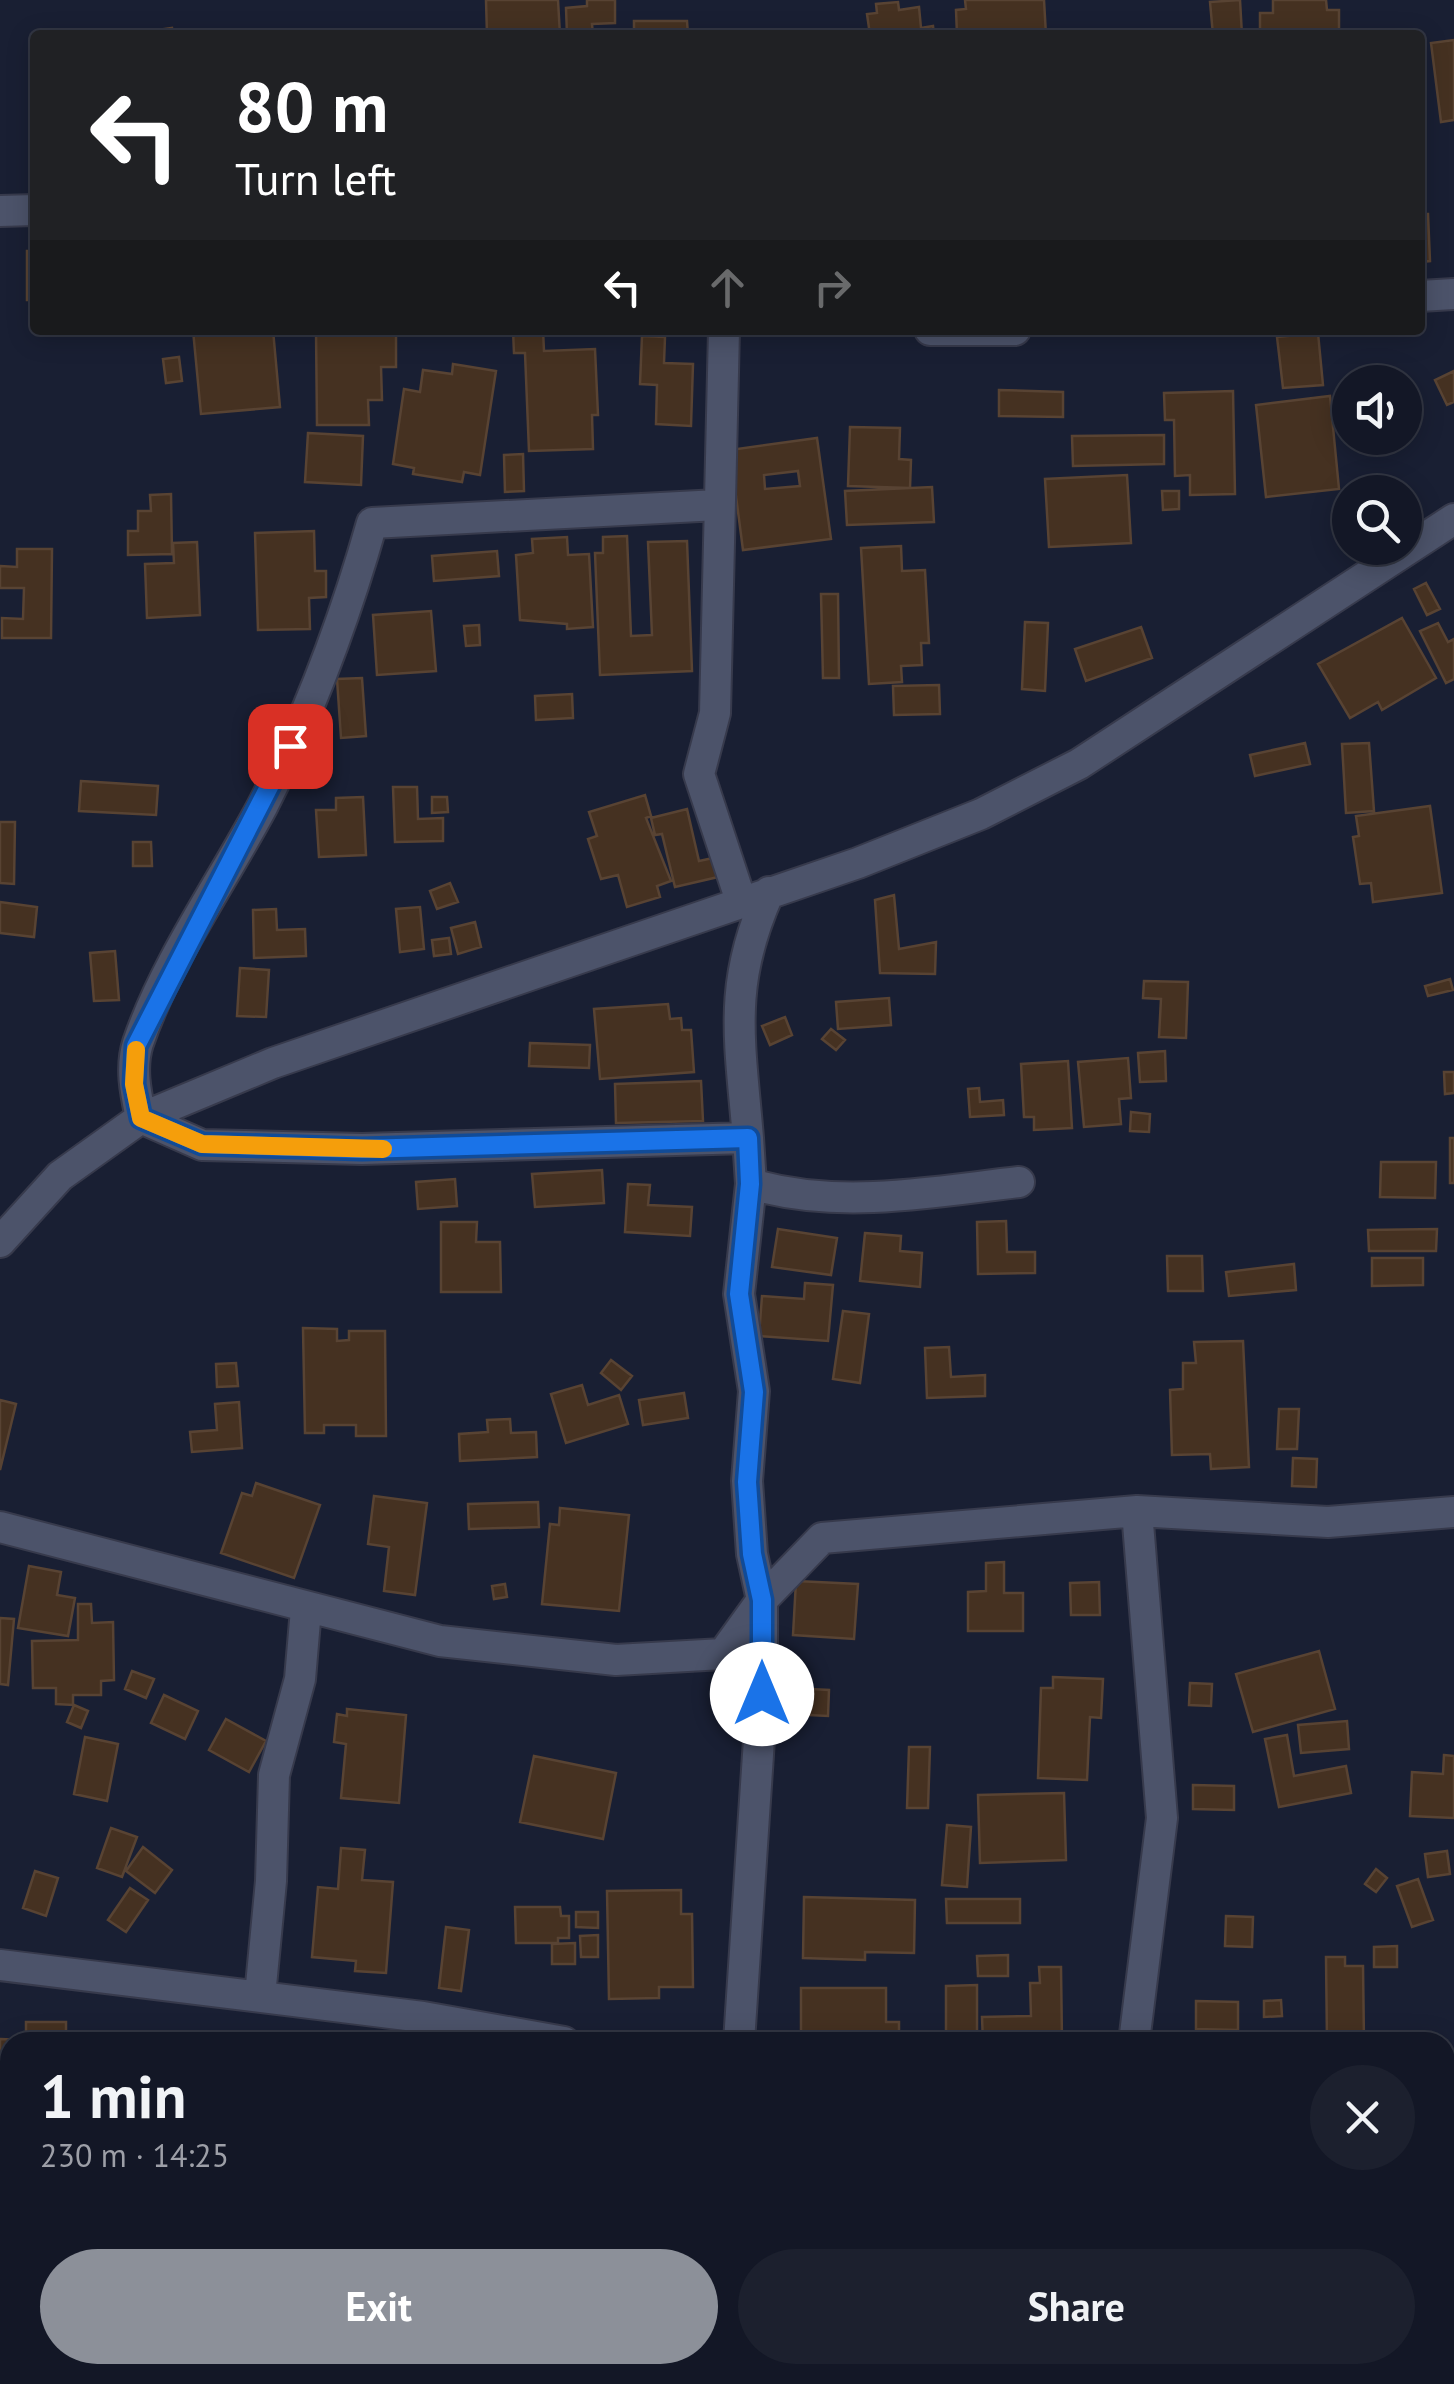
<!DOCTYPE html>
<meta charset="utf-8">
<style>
:root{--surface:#131726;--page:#1c202e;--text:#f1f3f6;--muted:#9d9fa7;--line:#323643;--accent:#8c9099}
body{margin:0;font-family:"PT Sans",sans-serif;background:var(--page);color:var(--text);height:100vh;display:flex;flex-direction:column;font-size:38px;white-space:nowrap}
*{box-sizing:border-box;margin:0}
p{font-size:32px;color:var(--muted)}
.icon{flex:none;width:55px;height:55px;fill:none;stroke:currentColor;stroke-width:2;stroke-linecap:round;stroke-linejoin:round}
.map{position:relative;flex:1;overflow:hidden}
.drawer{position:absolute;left:0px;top:2032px;width:1455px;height:352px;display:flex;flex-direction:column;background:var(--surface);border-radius:30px 30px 0 0;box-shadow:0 5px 25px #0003,0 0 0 2px var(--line)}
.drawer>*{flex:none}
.guide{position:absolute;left:30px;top:30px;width:1395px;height:305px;border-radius:10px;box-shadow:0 5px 25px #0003,0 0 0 2px var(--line);background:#202124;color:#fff;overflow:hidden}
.controls{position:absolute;left:1332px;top:365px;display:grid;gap:20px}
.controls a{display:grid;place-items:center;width:90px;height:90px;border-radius:50%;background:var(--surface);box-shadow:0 5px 25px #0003,0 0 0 2px var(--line);font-size:50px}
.pin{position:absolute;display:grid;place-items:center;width:85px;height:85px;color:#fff;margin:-42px;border-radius:20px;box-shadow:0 5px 15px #0006}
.me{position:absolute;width:110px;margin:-55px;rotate:0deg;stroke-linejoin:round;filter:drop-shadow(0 0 8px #0008)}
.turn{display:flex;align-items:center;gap:35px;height:210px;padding:0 40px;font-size:45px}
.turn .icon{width:130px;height:130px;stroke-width:2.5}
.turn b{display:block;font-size:70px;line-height:85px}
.lanes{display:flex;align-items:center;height:95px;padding:0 40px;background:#0003;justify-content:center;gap:50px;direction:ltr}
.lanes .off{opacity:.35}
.round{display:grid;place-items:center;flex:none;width:105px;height:105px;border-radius:52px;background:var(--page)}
.overview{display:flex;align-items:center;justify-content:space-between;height:170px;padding:0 40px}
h1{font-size:60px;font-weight:700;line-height:75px}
.action{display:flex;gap:20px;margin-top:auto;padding:20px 40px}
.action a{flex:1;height:115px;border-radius:60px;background:var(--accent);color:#fff;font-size:40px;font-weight:700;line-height:115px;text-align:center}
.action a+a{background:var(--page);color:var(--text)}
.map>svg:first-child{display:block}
.building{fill:#453121;stroke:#584333;stroke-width:2.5;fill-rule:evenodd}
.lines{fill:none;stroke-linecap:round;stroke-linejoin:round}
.street-casing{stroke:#373a4c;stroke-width:34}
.street{stroke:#4c536a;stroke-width:30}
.route-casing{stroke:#114b97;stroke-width:25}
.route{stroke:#1a73e8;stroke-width:18}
.slow{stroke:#f59e0b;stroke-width:18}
</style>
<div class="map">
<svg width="1454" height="2384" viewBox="0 0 1454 2384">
<rect width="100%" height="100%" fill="#191f33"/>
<path class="building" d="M 486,0 L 558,0 L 560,35 L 487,35 Z
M 587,0 L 615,0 L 615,23 L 592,24 L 593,35 L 567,35 L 566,8 L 587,6 Z
M 965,0 L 1044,0 L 1046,35 L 957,35 L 956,10 L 966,9 Z
M 1240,0 L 1242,35 L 1213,35 L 1210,2 Z
M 1273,0 L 1326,0 L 1327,10 L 1339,10 L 1339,35 L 1260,35 L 1260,13 L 1273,13 Z
M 898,2 L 899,10 L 919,7 L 921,28 L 933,26 L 934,35 L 870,35 L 867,14 L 877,13 L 876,4 Z
M 634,21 L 687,21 L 688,35 L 634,35 Z
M 172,28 L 173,35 L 143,35 L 143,32 Z
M 1454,40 L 1454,120 L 1441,122 L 1431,43 Z
M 1420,214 L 1428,214 L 1430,261 L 1420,262 Z
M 27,251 L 35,251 L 35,300 L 27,300 Z
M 193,330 L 273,330 L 280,407 L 201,414 Z
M 316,330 L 396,330 L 396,367 L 381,367 L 382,400 L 368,400 L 369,425 L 317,425 Z
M 513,330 L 543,330 L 544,351 L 595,349 L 598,415 L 592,415 L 593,449 L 529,451 L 525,353 L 514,353 Z
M 1318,333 L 1323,385 L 1283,388 L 1277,337 Z
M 642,336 L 665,337 L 664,363 L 693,364 L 691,426 L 656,424 L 657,385 L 640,384 Z
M 179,357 L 182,381 L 166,383 L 163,359 Z
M 453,364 L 496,371 L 480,475 L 464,472 L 462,482 L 413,474 L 414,468 L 393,464 L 404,389 L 420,392 L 423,370 L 452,374 Z
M 1454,371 L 1454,402 L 1447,405 L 1435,380 Z
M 999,390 L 1063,392 L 1063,417 L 999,416 Z
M 1233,391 L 1235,494 L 1190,495 L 1190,475 L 1175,476 L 1174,420 L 1165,420 L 1164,393 Z
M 1330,396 L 1339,489 L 1266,497 L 1256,405 Z
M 850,427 L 900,428 L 899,459 L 911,460 L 910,488 L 848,486 Z
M 308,433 L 363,436 L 361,485 L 305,482 Z
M 1164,435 L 1164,464 L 1073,466 L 1072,436 Z
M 817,438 L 831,539 L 743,550 L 730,450 ZM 798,471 L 800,486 L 765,489 L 764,475 Z
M 523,454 L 524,491 L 505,492 L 504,455 Z
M 1127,475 L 1131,543 L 1049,547 L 1045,479 Z
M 932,487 L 934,522 L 847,525 L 845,491 Z
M 1162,491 L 1179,491 L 1179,509 L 1163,510 Z
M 171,494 L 172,554 L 128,555 L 128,531 L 138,531 L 138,511 L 151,511 L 150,495 Z
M 314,531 L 315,571 L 326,571 L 326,597 L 309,598 L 310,629 L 258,630 L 255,533 Z
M 627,536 L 631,636 L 652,635 L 648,542 L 687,541 L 692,671 L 600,675 L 595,553 L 603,553 L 603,537 Z
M 567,537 L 568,555 L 589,554 L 593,627 L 567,629 L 567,624 L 520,620 L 516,555 L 533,553 L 532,539 Z
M 197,542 L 200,615 L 147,618 L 145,564 L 174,563 L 173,543 Z
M 901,546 L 902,571 L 925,570 L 929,643 L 921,643 L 922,665 L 901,666 L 902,682 L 869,684 L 861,548 Z
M 17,549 L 52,549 L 51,638 L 2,638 L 2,618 L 23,619 L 24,588 L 0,588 L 0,566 L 17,567 Z
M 497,551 L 499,576 L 434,581 L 432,556 Z
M 1426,583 L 1440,609 L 1427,615 L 1414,589 Z
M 821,594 L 838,594 L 839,678 L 823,678 Z
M 431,611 L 436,671 L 377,675 L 373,615 Z
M 1402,618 L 1436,678 L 1382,710 L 1378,702 L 1350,718 L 1318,664 Z
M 1025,622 L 1048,623 L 1045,691 L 1022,689 Z
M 1438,623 L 1448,642 L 1454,639 L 1454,679 L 1446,683 L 1420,631 Z
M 479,625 L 480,645 L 466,646 L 464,626 Z
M 1141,627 L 1152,658 L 1086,681 L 1075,649 Z
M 362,678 L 366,736 L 341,738 L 337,679 Z
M 939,685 L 940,714 L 894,715 L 893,686 Z
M 572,694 L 573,718 L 536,720 L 535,696 Z
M 1305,743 L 1310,764 L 1255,776 L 1250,755 Z
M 1369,743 L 1374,811 L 1346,813 L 1342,744 Z
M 81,781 L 158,786 L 156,815 L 79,811 Z
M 393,787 L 417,787 L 418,819 L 443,818 L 443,841 L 395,842 Z
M 645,795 L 651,816 L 646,818 L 671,881 L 657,886 L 660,897 L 627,907 L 618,875 L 601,879 L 588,839 L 597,836 L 589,812 Z
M 363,797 L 366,855 L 319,857 L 316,810 L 336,810 L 336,798 Z
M 432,797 L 447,797 L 448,812 L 432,813 Z
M 1430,806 L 1442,893 L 1373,902 L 1371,883 L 1360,884 L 1353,837 L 1359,836 L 1356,816 Z
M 687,809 L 699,861 L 713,858 L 718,877 L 675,887 L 662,834 L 655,835 L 651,818 Z
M 0,822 L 15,822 L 14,884 L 0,883 Z
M 133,842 L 151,842 L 152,866 L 133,866 Z
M 450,883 L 458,902 L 437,909 L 430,891 Z
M 894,895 L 899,949 L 936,942 L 935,974 L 880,973 L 875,900 Z
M 0,902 L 37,907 L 34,937 L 0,933 Z
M 420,907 L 424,949 L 400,952 L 396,909 Z
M 276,909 L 277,930 L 305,929 L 306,956 L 254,958 L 253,910 Z
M 475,922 L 481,947 L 458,954 L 451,928 Z
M 449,938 L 451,954 L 434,956 L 432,940 Z
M 115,951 L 119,1000 L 94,1001 L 90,953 Z
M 240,968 L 269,970 L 266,1017 L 237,1016 Z
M 1450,979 L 1453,990 L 1428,996 L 1425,986 Z
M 1144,981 L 1188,982 L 1186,1038 L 1159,1037 L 1161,999 L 1143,998 Z
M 889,998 L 891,1025 L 838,1029 L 836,1002 Z
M 668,1004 L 670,1019 L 681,1018 L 682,1030 L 691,1030 L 694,1072 L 600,1079 L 594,1009 Z
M 785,1017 L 792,1035 L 770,1045 L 762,1026 Z
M 831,1029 L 845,1040 L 836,1050 L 822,1039 Z
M 530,1043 L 590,1045 L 589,1068 L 529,1066 Z
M 1165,1051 L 1166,1081 L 1140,1082 L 1138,1053 Z
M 1128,1058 L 1131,1098 L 1119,1099 L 1121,1124 L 1084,1127 L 1078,1062 Z
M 1068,1061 L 1072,1128 L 1034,1130 L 1034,1117 L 1024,1117 L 1021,1064 Z
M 1444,1072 L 1454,1072 L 1454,1093 L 1445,1094 Z
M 701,1081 L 703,1121 L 616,1123 L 615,1084 Z
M 979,1088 L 980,1102 L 1003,1100 L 1004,1115 L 970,1117 L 968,1089 Z
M 1131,1112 L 1150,1114 L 1149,1132 L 1130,1131 Z
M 1450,1138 L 1454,1138 L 1454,1183 L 1450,1183 Z
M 1381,1162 L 1436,1162 L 1435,1198 L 1380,1197 Z
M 602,1170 L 604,1203 L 535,1207 L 532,1174 Z
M 455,1179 L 457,1206 L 418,1209 L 416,1182 Z
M 628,1184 L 650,1185 L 648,1205 L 692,1207 L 690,1236 L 625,1232 Z
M 1006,1221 L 1007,1252 L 1035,1252 L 1035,1273 L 978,1274 L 977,1222 Z
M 441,1222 L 477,1222 L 476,1242 L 500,1242 L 501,1292 L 441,1292 Z
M 778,1229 L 837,1238 L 831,1275 L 772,1267 Z
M 1437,1229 L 1436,1251 L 1369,1251 L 1368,1230 Z
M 865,1233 L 901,1236 L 900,1251 L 922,1253 L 920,1287 L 860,1281 Z
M 1167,1256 L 1202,1256 L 1203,1291 L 1168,1291 Z
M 1372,1258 L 1423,1258 L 1423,1285 L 1372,1286 Z
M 1294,1264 L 1296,1290 L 1229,1296 L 1226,1272 Z
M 805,1283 L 833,1285 L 828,1341 L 759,1336 L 762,1296 L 804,1299 Z
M 843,1311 L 869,1314 L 860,1383 L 833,1379 Z
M 303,1328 L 337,1329 L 337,1341 L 349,1340 L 349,1331 L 385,1331 L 386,1436 L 356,1436 L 356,1425 L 324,1425 L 324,1433 L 305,1433 Z
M 1243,1341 L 1249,1467 L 1211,1469 L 1210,1454 L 1172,1455 L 1170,1390 L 1183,1389 L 1183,1363 L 1196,1363 L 1194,1342 Z
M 949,1347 L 951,1377 L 985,1375 L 985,1396 L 927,1398 L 925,1348 Z
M 611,1360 L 632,1376 L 621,1390 L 601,1373 Z
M 236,1363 L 238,1386 L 217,1387 L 216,1364 Z
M 582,1385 L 588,1405 L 619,1395 L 628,1424 L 566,1443 L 551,1394 Z
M 684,1393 L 688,1418 L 643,1425 L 639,1400 Z
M 0,1400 L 16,1404 L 0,1470 Z
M 239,1402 L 242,1448 L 192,1452 L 190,1432 L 217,1430 L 215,1404 Z
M 1279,1409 L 1299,1409 L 1297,1449 L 1277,1449 Z
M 510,1419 L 511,1433 L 536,1432 L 537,1457 L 460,1461 L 459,1434 L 488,1432 L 487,1420 Z
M 1293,1458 L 1317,1459 L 1316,1487 L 1292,1486 Z
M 256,1483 L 320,1505 L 294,1578 L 221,1553 L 242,1493 L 252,1496 Z
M 374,1496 L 427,1503 L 415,1595 L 384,1591 L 389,1547 L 368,1544 Z
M 538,1502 L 539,1527 L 469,1529 L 468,1504 Z
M 560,1508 L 629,1515 L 619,1611 L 542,1604 L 550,1524 L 559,1525 Z
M 1004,1562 L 1004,1593 L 1023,1593 L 1023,1631 L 968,1631 L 968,1592 L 986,1591 L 986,1563 Z
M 29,1566 L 61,1572 L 57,1595 L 75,1598 L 68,1636 L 18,1628 Z
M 796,1581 L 858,1584 L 854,1639 L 793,1635 Z
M 1099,1582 L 1100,1615 L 1071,1615 L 1070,1583 Z
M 505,1584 L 507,1597 L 494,1599 L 492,1586 Z
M 78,1604 L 91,1604 L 92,1623 L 113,1622 L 114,1680 L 101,1681 L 101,1695 L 73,1695 L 73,1705 L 56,1704 L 56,1688 L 33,1688 L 32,1641 L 78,1640 Z
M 0,1618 L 14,1619 L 8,1685 L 0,1684 Z
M 1319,1651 L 1335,1709 L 1253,1732 L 1236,1674 Z
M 132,1671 L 154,1679 L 146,1698 L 125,1689 Z
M 1053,1677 L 1103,1679 L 1101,1718 L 1090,1717 L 1087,1780 L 1038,1778 L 1041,1688 L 1053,1688 Z
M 1190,1683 L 1212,1684 L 1211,1706 L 1189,1705 Z
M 790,1688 L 829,1690 L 828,1716 L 788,1714 Z
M 164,1695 L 198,1711 L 185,1739 L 151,1723 Z
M 74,1705 L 88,1711 L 81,1728 L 67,1722 Z
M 347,1709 L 406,1715 L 399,1803 L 341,1798 L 346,1744 L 334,1742 L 337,1714 L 347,1716 Z
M 226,1719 L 266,1741 L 249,1772 L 209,1750 Z
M 1347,1721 L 1349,1749 L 1301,1753 L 1298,1725 Z
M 1287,1735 L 1294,1776 L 1346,1766 L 1351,1793 L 1279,1807 L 1265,1739 Z
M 85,1737 L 118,1744 L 107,1801 L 74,1794 Z
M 909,1747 L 930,1747 L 928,1808 L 907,1808 Z
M 1444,1755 L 1454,1756 L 1454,1818 L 1410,1816 L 1412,1772 L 1443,1774 Z
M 534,1756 L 616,1773 L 603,1839 L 520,1822 Z
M 1193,1785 L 1234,1786 L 1234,1810 L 1193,1809 Z
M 1064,1793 L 1066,1860 L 980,1863 L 978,1795 Z
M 947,1825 L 971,1827 L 967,1887 L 942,1885 Z
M 111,1828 L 137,1837 L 122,1877 L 97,1868 Z
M 143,1847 L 172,1870 L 155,1893 L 126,1871 Z
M 341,1848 L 365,1850 L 362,1880 L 393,1882 L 386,1973 L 355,1971 L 356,1961 L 312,1957 L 318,1887 L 338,1889 Z
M 1447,1851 L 1450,1874 L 1428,1877 L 1425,1854 Z
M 1376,1869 L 1387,1878 L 1376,1892 L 1365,1884 Z
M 35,1871 L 58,1878 L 46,1916 L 23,1908 Z
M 1418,1879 L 1433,1920 L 1412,1927 L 1397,1886 Z
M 130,1888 L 148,1900 L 126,1932 L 108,1920 Z
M 681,1890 L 681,1914 L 692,1914 L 693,1987 L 659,1987 L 659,1998 L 609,1999 L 607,1891 Z
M 804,1897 L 915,1900 L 914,1953 L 865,1952 L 865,1960 L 803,1958 Z
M 946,1899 L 1020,1899 L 1020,1923 L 947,1923 Z
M 515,1907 L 560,1907 L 561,1916 L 569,1916 L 569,1938 L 558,1938 L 558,1943 L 516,1943 Z
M 576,1912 L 598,1912 L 598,1928 L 576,1927 Z
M 1226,1916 L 1253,1917 L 1252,1947 L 1225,1946 Z
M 446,1927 L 469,1930 L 461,1991 L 439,1988 Z
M 598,1935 L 598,1957 L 581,1957 L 580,1936 Z
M 575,1943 L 575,1964 L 552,1964 L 552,1944 Z
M 1397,1946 L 1397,1967 L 1374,1967 L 1374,1947 Z
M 1008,1955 L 1008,1976 L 978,1976 L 977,1956 Z
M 1326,1957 L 1345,1957 L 1345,1966 L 1363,1966 L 1364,2042 L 1327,2042 Z
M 1039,1967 L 1061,1967 L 1062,2042 L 983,2042 L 982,2017 L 1031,2016 L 1030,1983 L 1040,1983 Z
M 977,1985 L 977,2042 L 946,2042 L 946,1986 Z
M 801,1988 L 886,1988 L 886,2022 L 899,2022 L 899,2042 L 801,2042 Z
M 1281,2000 L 1282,2016 L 1264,2017 L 1264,2001 Z
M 1196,2001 L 1238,2002 L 1238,2030 L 1196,2029 Z
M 26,2022 L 66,2022 L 66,2041 L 82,2042 L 10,2042 L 10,2142 L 0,2142 L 0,2039 L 26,2040 Z
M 1454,2089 L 1454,2147 L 1445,2147 L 1445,2090 Z
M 1,2199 L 10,2200 L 10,2237 L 0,2236 Z
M 1445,2262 L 1453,2262 L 1454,2300 L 1445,2300 Z
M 504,2375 L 575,2375 L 575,2383 L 504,2379 Z"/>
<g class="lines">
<defs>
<path id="street" d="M 0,211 L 35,210
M 1420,296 L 1454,294
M 724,330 L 715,713 L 699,774 L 741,901
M 930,330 L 1015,330
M 718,505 L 372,523 C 344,622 309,715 262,807 C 222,882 165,963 138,1043 C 130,1068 136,1094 141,1118 L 202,1145 L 362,1149 L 748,1138 L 751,1184
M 748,1138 C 740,1040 727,985 769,892
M 0,1242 L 60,1176 L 141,1118 L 273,1063 L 858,863 L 981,814 L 1079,764 L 1454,519
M 0,1527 L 440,1641 L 616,1660 L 723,1654 L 762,1600 L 822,1538 L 1137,1511 L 1328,1522 L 1454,1512
M 0,1965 L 423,2017 L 564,2042
M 260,1996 L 271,1881 L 274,1775 L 300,1679 L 306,1609
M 739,2042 L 762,1694 L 762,1600 L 752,1554 L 747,1481 L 754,1391 L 739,1294 L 751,1184 C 839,1210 929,1192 1019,1182
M 1134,2042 L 1162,1818 L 1137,1511
M 0,2336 L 10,2339
M 1445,2357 L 1454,2355
M 174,2375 L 216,2384
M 711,2384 L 712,2375
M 1105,2384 L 1105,2375
M 1290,2384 L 1354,2375"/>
</defs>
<use href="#street" class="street-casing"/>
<use href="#street" class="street"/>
</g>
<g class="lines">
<defs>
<path id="route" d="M 290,746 L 136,1046 L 134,1084 L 141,1118 L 202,1144 L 362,1149 L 748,1138 L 750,1184 L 739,1294 L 754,1392 L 747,1482 L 752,1554 L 762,1600 L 762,1694"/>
</defs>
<use href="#route" class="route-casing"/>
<use href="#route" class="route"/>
<path class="slow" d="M 136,1050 L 134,1084 L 141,1118 L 202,1144 L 383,1149"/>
</g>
</svg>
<div class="controls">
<a><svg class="icon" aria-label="sound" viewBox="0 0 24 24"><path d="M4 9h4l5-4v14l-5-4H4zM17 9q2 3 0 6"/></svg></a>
<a><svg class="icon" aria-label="search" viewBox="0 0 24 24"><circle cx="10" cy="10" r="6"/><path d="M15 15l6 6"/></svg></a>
</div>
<div class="pin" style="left:290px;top:746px;background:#d93025"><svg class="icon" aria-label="arrive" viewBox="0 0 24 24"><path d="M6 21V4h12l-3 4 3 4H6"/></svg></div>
<svg class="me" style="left:762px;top:1694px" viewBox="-20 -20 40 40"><circle r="19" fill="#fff"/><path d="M0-13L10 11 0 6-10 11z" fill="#1a73e8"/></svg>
<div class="guide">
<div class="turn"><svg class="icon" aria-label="left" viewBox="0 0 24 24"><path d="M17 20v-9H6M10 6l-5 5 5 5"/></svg><div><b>80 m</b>Turn left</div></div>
<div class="lanes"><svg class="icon" aria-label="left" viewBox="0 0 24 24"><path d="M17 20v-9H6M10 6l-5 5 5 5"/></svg><svg class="icon off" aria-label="ahead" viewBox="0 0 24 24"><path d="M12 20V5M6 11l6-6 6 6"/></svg><svg class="icon off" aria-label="right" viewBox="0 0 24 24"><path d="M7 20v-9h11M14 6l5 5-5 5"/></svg></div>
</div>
<section class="drawer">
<div class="overview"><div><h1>1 min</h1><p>230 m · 14:25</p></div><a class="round"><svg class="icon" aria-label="close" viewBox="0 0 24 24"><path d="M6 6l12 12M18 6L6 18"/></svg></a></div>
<div class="action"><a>Exit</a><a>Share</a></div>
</section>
</div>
